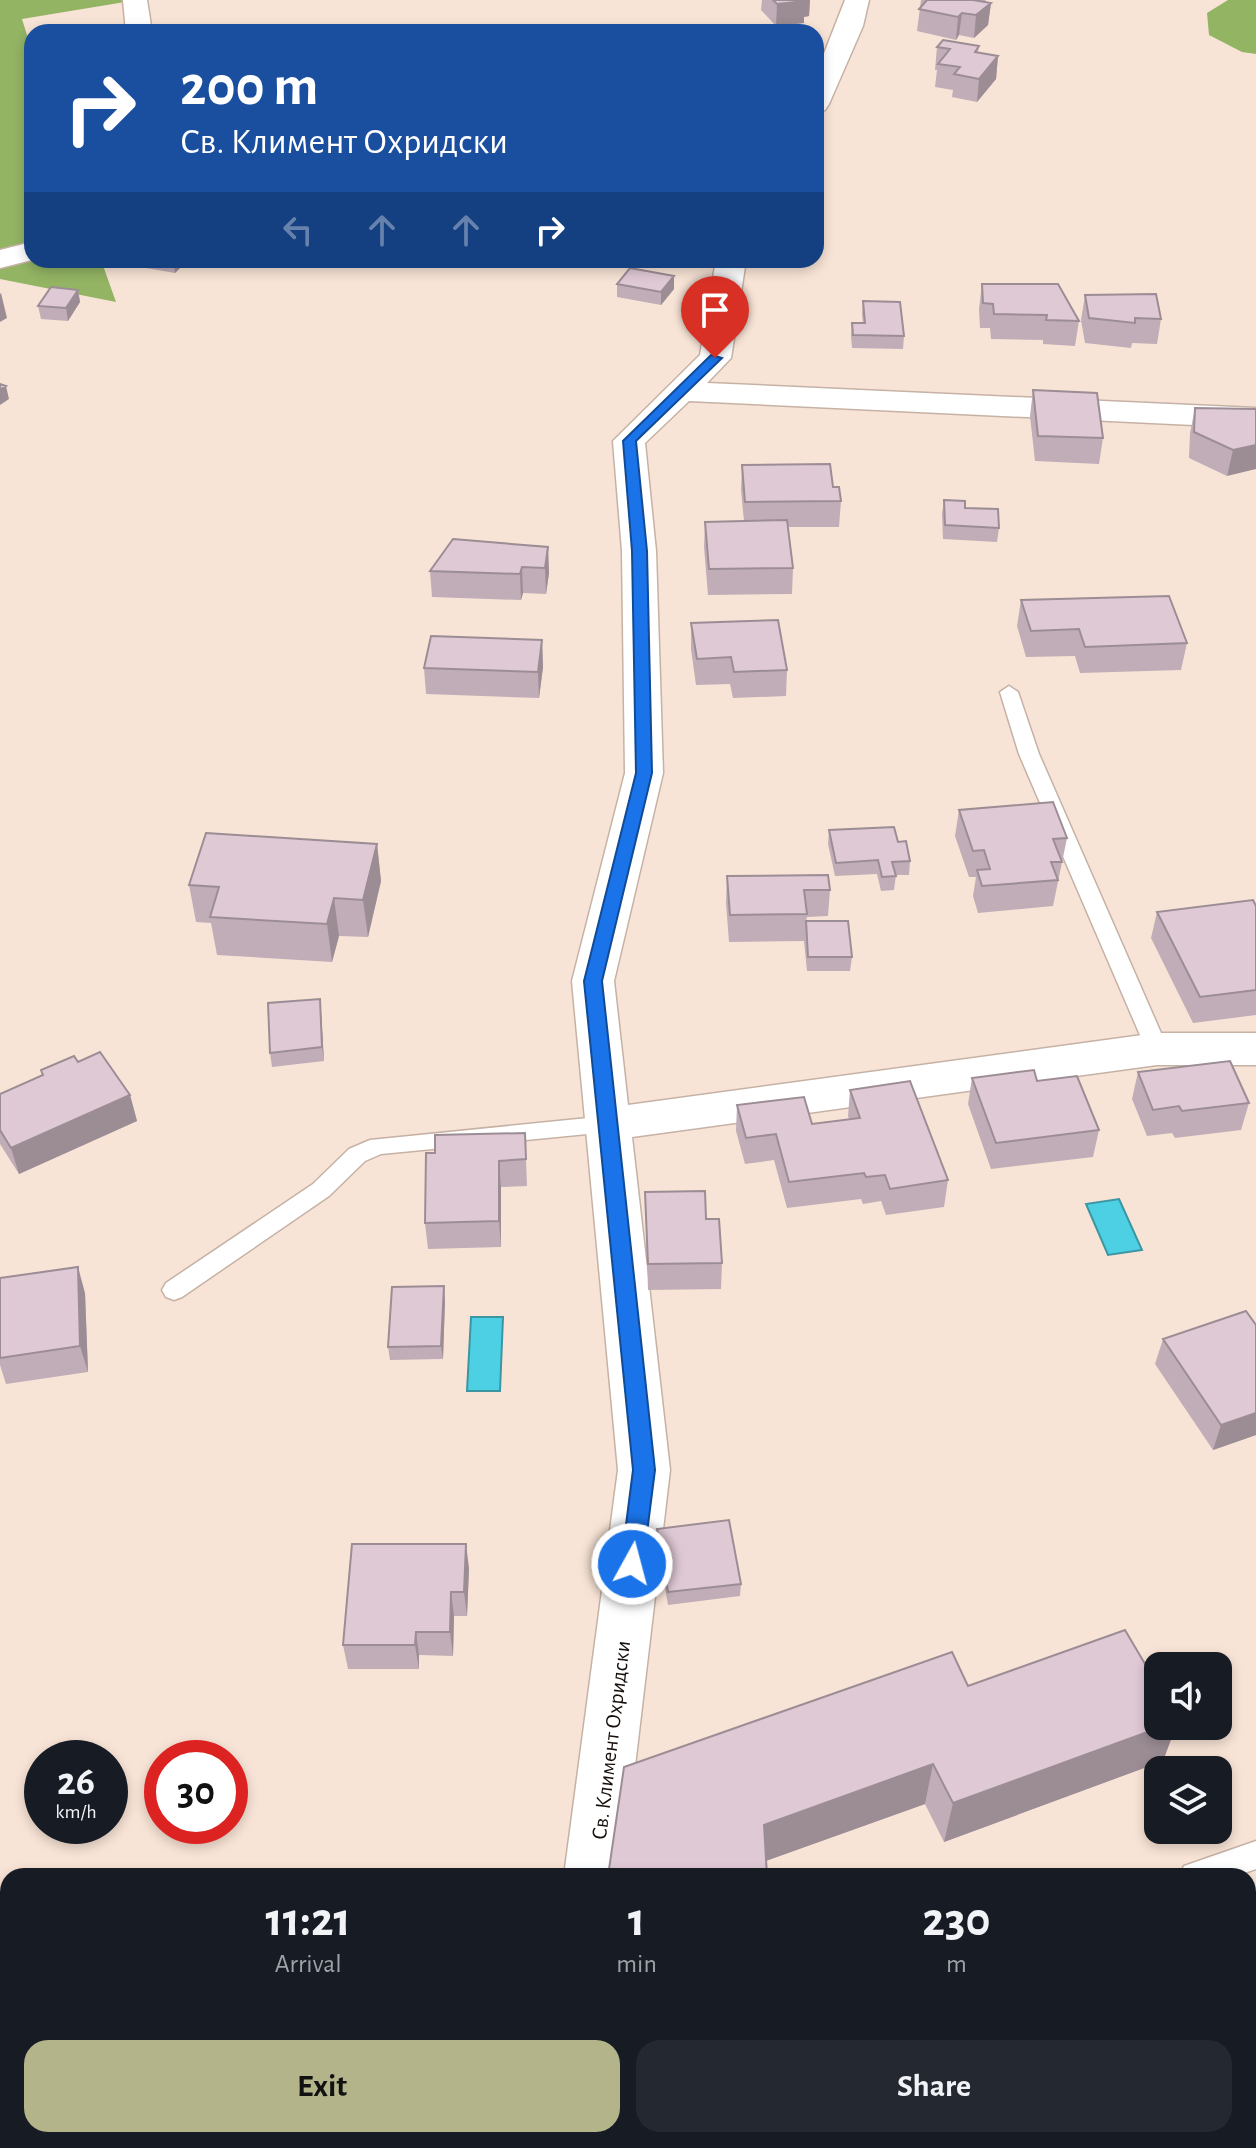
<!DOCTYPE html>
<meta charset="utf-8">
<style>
:root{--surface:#171b24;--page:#242831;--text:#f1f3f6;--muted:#9ea1a6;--accent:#b3b489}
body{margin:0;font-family:"Alegreya Sans",sans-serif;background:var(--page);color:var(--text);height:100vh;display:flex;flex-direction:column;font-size:30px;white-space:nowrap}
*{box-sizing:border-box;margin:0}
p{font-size:26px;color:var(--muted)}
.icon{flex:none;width:44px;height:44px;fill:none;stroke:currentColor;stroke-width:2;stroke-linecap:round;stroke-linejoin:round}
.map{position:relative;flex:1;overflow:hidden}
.panel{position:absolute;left:0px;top:1868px;width:1256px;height:280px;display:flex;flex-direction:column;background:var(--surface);border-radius:24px 24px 0 0;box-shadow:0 4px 12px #0003}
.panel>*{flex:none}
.hud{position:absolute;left:24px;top:24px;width:800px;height:244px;border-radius:24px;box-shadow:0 4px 12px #0003;background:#1a4fa0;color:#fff;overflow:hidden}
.fabs{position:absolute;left:1144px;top:1652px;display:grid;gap:16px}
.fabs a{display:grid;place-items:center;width:88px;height:88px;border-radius:16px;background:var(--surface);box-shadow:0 4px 12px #0003;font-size:40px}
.speed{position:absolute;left:24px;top:1740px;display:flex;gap:16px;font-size:40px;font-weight:700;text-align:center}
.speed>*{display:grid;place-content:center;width:104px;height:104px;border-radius:50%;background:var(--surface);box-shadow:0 4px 12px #0003;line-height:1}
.speed small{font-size:20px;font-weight:400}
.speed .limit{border:12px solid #d22;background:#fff;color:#111}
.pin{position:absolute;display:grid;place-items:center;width:68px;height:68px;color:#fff;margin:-82px -34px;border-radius:50% 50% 50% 0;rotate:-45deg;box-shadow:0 0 8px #0007}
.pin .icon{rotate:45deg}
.me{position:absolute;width:88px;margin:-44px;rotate:7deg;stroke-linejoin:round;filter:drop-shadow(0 0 6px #0008)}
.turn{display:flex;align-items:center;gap:28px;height:168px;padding:0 24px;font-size:36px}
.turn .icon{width:104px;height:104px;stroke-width:2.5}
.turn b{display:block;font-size:56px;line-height:68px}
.lanes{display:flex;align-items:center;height:76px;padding:0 24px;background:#0003;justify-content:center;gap:40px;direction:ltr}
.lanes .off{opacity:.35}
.eta{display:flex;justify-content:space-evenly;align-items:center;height:136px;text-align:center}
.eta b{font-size:48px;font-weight:600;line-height:56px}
.primary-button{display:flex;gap:16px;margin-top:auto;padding:16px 24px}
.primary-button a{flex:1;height:92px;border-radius:24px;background:var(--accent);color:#111;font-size:32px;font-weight:600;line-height:92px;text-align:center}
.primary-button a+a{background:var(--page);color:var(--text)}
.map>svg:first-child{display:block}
.forest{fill:#93b463}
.water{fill:#4dd0e3;stroke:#3c96a2;stroke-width:2}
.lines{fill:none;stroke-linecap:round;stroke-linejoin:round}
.lane-casing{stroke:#c6b2a5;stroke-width:3}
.street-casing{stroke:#c6b2a5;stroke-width:3}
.lane{fill:#fff;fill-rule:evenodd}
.street{fill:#fff;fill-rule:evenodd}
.wall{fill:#c0adb7}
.shaded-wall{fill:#9c8d95}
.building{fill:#dfc9d5;stroke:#9c8d95;stroke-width:2}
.route{fill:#1a73e8;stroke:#114b97;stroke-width:2}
.labels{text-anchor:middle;stroke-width:7;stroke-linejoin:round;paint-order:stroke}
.street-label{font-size:22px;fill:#160f0b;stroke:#fff}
</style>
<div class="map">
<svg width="1256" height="2148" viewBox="0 0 1256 2148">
<rect width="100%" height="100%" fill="#f8e4d6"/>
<path class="forest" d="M 0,0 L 137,0 L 22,19 L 32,51 L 32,260 L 101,260 L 116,302 L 0,279 Z
M 1228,0 L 1256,0 L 1256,54 L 1242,52 L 1209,35 L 1207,13 Z"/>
<path class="water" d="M 1119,1199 L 1142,1250 L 1108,1255 L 1086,1204 Z
M 471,1317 L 503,1317 L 500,1391 L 467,1391 Z"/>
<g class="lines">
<defs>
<path id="lane" d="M 1009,686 L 1018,692 L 1039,754 L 1168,1049 L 1165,1055 L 1157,1057 L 1146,1049 L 1019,754 L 1000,692 Z
M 608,1116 L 616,1118 L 619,1124 L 616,1130 L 608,1132 L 381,1154 L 365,1161 L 329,1196 L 182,1297 L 174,1300 L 166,1297 L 162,1290 L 166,1283 L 313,1184 L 349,1149 L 370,1140 Z
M 1256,1841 L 1256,1869 L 1236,1876 L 1179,1876 L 1184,1866 Z"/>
<path id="street" d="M 123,0 L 147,0 L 152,32 L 126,32 Z
M 845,0 L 869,0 L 863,26 L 829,104 L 825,110 L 816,112 L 816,74 Z
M 32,242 L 32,260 L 0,268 L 0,250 Z
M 716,260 L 746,260 L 731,358 L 707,383 L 1256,408 L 1256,428 L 689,401 L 645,443 L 656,551 L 663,773 L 614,981 L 628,1105 L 1157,1033 L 1256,1033 L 1256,1065 L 1157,1065 L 632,1137 L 670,1470 L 622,1876 L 564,1876 L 618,1470 L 572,981 L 625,773 L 622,551 L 613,441 L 700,355 Z
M 484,2140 L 549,2140 L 545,2148 L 480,2148 Z"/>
</defs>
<use href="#lane" class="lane-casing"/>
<use href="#street" class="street-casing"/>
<use href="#lane" class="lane"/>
<use href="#street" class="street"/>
</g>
<path class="wall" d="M 762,0 L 810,0 L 809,16 L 804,17 L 804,23 L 776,26 L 761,10 Z
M 921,0 L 986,0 L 985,2 L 991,3 L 988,25 L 974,38 L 959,35 L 956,40 L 917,31 Z
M 979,46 L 978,52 L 998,56 L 996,79 L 977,102 L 952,97 L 953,90 L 935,87 L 937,70 L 935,70 L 937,47 Z
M 139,260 L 188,260 L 175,273 L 140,267 Z
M 617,284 L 674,289 L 661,305 L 617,297 Z
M 982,284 L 1079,321 L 1075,346 L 1043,344 L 1043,340 L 991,339 L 990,328 L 980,328 L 979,309 Z
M 78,290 L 80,302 L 68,321 L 41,319 L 38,306 Z
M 1085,295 L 1161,319 L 1157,344 L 1132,343 L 1131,348 L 1085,343 L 1081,320 Z
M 863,301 L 904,336 L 903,349 L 852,348 L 851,336 L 852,323 L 863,323 L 862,314 Z
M 1033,390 L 1103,438 L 1099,464 L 1035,461 L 1030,416 Z
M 1195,408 L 1256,409 L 1227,476 L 1189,458 L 1190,433 Z
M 742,465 L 833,487 L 841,501 L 839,527 L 788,527 L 793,568 L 792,594 L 708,595 L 704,547 L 705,522 L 744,521 L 741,490 Z
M 944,500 L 965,508 L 999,528 L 997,542 L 943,539 L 942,514 Z
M 548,547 L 549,573 L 546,594 L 523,593 L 521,600 L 432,597 L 430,571 Z
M 1021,600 L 1187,643 L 1181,670 L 1080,673 L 1075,656 L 1026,657 L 1017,626 Z
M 691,623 L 787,670 L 786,696 L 733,698 L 730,684 L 696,685 L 691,649 Z
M 542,640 L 543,667 L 539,698 L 426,694 L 424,668 Z
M 959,810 L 1067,838 L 1053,906 L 978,913 L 973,896 L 976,877 L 969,877 L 955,836 Z
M 829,830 L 898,842 L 910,861 L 909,875 L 896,875 L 894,890 L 881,891 L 877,874 L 835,876 L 828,844 Z
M 377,844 L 381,881 L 368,937 L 339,936 L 332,962 L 217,955 L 211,923 L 196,922 L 189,885 Z
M 727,876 L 830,890 L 828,916 L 807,917 L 806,921 L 852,957 L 850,971 L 807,971 L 804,941 L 729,942 L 726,903 Z
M 1256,906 L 1256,1015 L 1193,1023 L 1151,938 L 1157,912 Z
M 321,1012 L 324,1061 L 272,1067 L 270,1053 Z
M 78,1062 L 130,1095 L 137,1121 L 19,1174 L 0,1144 L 0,1094 L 42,1076 L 41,1070 Z
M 1138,1072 L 1249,1103 L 1241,1130 L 1175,1138 L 1172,1133 L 1147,1136 L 1132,1099 Z
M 972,1078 L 1037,1081 L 1099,1130 L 1093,1157 L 991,1169 L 968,1104 Z
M 850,1090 L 948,1180 L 944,1207 L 886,1215 L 881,1201 L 863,1204 L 861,1199 L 787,1208 L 774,1160 L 745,1164 L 736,1131 L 737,1105 L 812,1124 L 849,1119 L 848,1116 Z
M 525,1133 L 527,1186 L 501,1187 L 501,1247 L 428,1249 L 425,1223 L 435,1153 Z
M 645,1192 L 706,1219 L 722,1263 L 721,1289 L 648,1290 Z
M 0,1278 L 85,1293 L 88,1372 L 6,1384 L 0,1365 Z
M 445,1300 L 443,1359 L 390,1360 L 388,1347 Z
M 1256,1325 L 1256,1435 L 1213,1450 L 1155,1364 L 1163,1339 Z
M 657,1529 L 741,1584 L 740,1596 L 668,1605 L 657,1542 Z
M 469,1568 L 467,1616 L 454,1616 L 453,1656 L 419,1655 L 419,1669 L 348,1669 L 343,1645 Z
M 968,1686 L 1158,1726 L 1176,1726 L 1163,1761 L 944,1842 L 925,1804 L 766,1861 L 608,1876 Z
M 672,2140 L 853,2140 L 856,2148 L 671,2148 Z
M 908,2140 L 1013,2140 L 991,2148 L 911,2148 Z
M 1169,2140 L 1240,2140 L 1220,2148 L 1173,2148 Z"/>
<path class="shaded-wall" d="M 800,0 L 810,0 L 809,16 L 804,17 L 804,23 L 776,26 L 777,4 Z
M 991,3 L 988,25 L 974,38 L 976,15 Z
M 962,13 L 959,35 L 956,40 L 958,17 Z
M 998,56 L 996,79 L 977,102 L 979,79 Z
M 173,260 L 188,260 L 175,273 Z
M 674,276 L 674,289 L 661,305 L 661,292 Z
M 78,290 L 80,302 L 68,321 L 66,308 Z
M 1,293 L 7,318 L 0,322 L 0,294 Z
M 6,386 L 9,399 L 0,405 L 0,390 Z
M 1256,445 L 1256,469 L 1227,476 L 1233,450 Z
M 548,547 L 549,573 L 546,594 L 545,568 Z
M 522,567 L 523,593 L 521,600 L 520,574 Z
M 542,640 L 543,667 L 539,698 L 538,672 Z
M 377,844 L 381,881 L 368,937 L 363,900 Z
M 334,898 L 339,936 L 332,962 L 327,924 Z
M 320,999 L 321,1012 L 324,1061 L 322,1047 Z
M 130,1095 L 137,1121 L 19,1174 L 11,1148 Z
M 499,1161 L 501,1187 L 501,1247 L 499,1221 Z
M 78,1267 L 85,1293 L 88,1372 L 80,1346 Z
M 444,1286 L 445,1300 L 443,1359 L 441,1346 Z
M 1256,1413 L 1256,1435 L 1213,1450 L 1221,1425 Z
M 466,1544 L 469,1568 L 467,1616 L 464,1592 Z
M 451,1592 L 454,1616 L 453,1656 L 450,1632 Z
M 416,1632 L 419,1655 L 419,1669 L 415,1645 Z
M 1164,1726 L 1176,1726 L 1163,1761 L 944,1842 L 953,1803 Z
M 933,1764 L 925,1804 L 760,1863 L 764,1825 Z
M 1256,2119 L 1256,2133 L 1248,2137 L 1248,2122 Z
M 966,2140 L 1013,2140 L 991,2148 L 943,2148 Z
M 1203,2140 L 1240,2140 L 1220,2148 L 1189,2148 L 1191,2145 Z"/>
<path class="building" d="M 773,0 L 804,0 L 805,1 L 777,4 Z
M 927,0 L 973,0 L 991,3 L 976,15 L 962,13 L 958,17 L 919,9 Z
M 943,40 L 979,46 L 975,52 L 998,56 L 979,79 L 954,74 L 960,67 L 938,64 L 950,49 L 937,47 Z
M 630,268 L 674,276 L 661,292 L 617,284 Z
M 982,284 L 1058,284 L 1079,321 L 1046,320 L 1047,315 L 994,314 L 993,304 L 983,303 Z
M 51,287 L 78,290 L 66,308 L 38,306 Z
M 1156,294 L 1161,319 L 1135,318 L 1135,323 L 1089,318 L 1085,295 Z
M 863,301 L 900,302 L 904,336 L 853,335 L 852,323 L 865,323 Z
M 0,384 L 6,386 L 0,390 Z
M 1033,390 L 1097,393 L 1103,438 L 1038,436 Z
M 1195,408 L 1256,409 L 1256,445 L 1233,450 L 1194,432 Z
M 830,464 L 833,487 L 839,487 L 841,501 L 745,502 L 742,465 Z
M 944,500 L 965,501 L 965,508 L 998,509 L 999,528 L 945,525 Z
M 787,520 L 793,568 L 709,569 L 705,522 Z
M 453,539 L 548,547 L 545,568 L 522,567 L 520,574 L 430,571 Z
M 1169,596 L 1187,643 L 1085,647 L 1079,629 L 1031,631 L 1021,600 Z
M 778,620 L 787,670 L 734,672 L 731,657 L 697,659 L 691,623 Z
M 431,636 L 542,640 L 538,672 L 424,668 Z
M 1053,802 L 1067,838 L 1053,839 L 1062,862 L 1051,862 L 1058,880 L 982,886 L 977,870 L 990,869 L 984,850 L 973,851 L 959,810 Z
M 894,827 L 898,842 L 906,841 L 910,861 L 892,862 L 896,876 L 882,877 L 878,860 L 836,863 L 829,830 Z
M 206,833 L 377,844 L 363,900 L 334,898 L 327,924 L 210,917 L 219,887 L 189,885 Z
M 828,875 L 830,890 L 804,890 L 807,914 L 730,915 L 727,876 Z
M 1253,900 L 1256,906 L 1256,990 L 1200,997 L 1157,912 Z
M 806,921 L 848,921 L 852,957 L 808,957 Z
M 320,999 L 322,1047 L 270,1053 L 268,1003 Z
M 100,1052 L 130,1095 L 11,1148 L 0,1130 L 0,1094 L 43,1075 L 41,1070 L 74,1056 L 78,1062 Z
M 1230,1061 L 1249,1103 L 1182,1111 L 1179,1106 L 1153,1110 L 1138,1072 Z
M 1034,1070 L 1037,1081 L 1077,1076 L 1099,1130 L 996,1143 L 972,1078 Z
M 910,1081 L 948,1180 L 890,1189 L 885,1175 L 866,1177 L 864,1173 L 789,1182 L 776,1134 L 746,1138 L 737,1105 L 804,1097 L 812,1124 L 860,1118 L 850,1090 Z
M 525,1133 L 526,1159 L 499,1161 L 499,1221 L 425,1223 L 426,1153 L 435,1153 L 435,1135 Z
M 705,1191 L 706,1219 L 719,1219 L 722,1263 L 648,1264 L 645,1192 Z
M 78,1267 L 80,1346 L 0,1358 L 0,1278 Z
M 444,1286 L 441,1346 L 388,1347 L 392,1287 Z
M 1246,1311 L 1256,1325 L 1256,1413 L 1221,1425 L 1163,1339 Z
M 729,1520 L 741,1584 L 668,1592 L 657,1529 Z
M 352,1544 L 466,1544 L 464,1592 L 451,1592 L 450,1632 L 416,1632 L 415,1645 L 343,1645 Z
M 1125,1630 L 1158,1686 L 1158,1726 L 1164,1726 L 953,1803 L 933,1764 L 764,1825 L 767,1876 L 608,1876 L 624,1767 L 952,1652 L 968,1686 Z
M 1256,1972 L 1256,2119 L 1248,2122 L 1248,1976 Z
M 674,2140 L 853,2140 L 856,2148 L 677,2148 Z
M 921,2140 L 966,2140 L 943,2148 L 924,2148 Z
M 1189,2140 L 1203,2140 L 1191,2145 Z"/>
<path class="route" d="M 711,355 L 722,358 L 636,441 L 647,551 L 652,773 L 602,981 L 655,1470 L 643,1564 L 640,1571 L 632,1573 L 625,1571 L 621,1564 L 633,1470 L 584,981 L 636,773 L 632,551 L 623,441 Z"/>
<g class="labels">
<g class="street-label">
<text transform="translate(610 1740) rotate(-83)" y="8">Св. Климент Охридски</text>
</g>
</g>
</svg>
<div class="fabs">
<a><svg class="icon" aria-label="sound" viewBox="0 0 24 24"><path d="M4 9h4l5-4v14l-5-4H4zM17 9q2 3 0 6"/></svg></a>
<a><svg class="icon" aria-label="layers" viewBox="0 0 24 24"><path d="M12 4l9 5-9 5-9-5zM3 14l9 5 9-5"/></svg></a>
</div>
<div class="speed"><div>26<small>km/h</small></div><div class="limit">30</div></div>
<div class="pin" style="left:715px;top:358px;background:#d93025"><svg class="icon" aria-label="arrive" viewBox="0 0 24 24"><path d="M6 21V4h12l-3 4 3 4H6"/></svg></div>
<svg class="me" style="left:632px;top:1564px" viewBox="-20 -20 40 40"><circle r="17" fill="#1a73e8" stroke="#fff" stroke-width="3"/><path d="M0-11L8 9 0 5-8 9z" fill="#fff"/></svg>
<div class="hud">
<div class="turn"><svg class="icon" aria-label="right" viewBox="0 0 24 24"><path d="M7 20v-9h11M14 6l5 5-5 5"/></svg><div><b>200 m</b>Св. Климент Охридски</div></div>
<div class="lanes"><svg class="icon off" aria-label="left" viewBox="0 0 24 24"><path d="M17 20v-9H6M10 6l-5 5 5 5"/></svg><svg class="icon off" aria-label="ahead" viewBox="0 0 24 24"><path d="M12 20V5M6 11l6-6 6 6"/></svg><svg class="icon off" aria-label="ahead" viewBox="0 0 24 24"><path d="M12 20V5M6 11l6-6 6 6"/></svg><svg class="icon" aria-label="right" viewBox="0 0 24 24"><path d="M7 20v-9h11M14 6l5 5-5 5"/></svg></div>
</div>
<section class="panel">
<div class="eta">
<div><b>11:21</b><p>Arrival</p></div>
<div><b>1</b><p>min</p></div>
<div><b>230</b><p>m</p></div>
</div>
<div class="primary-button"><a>Exit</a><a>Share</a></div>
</section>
</div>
